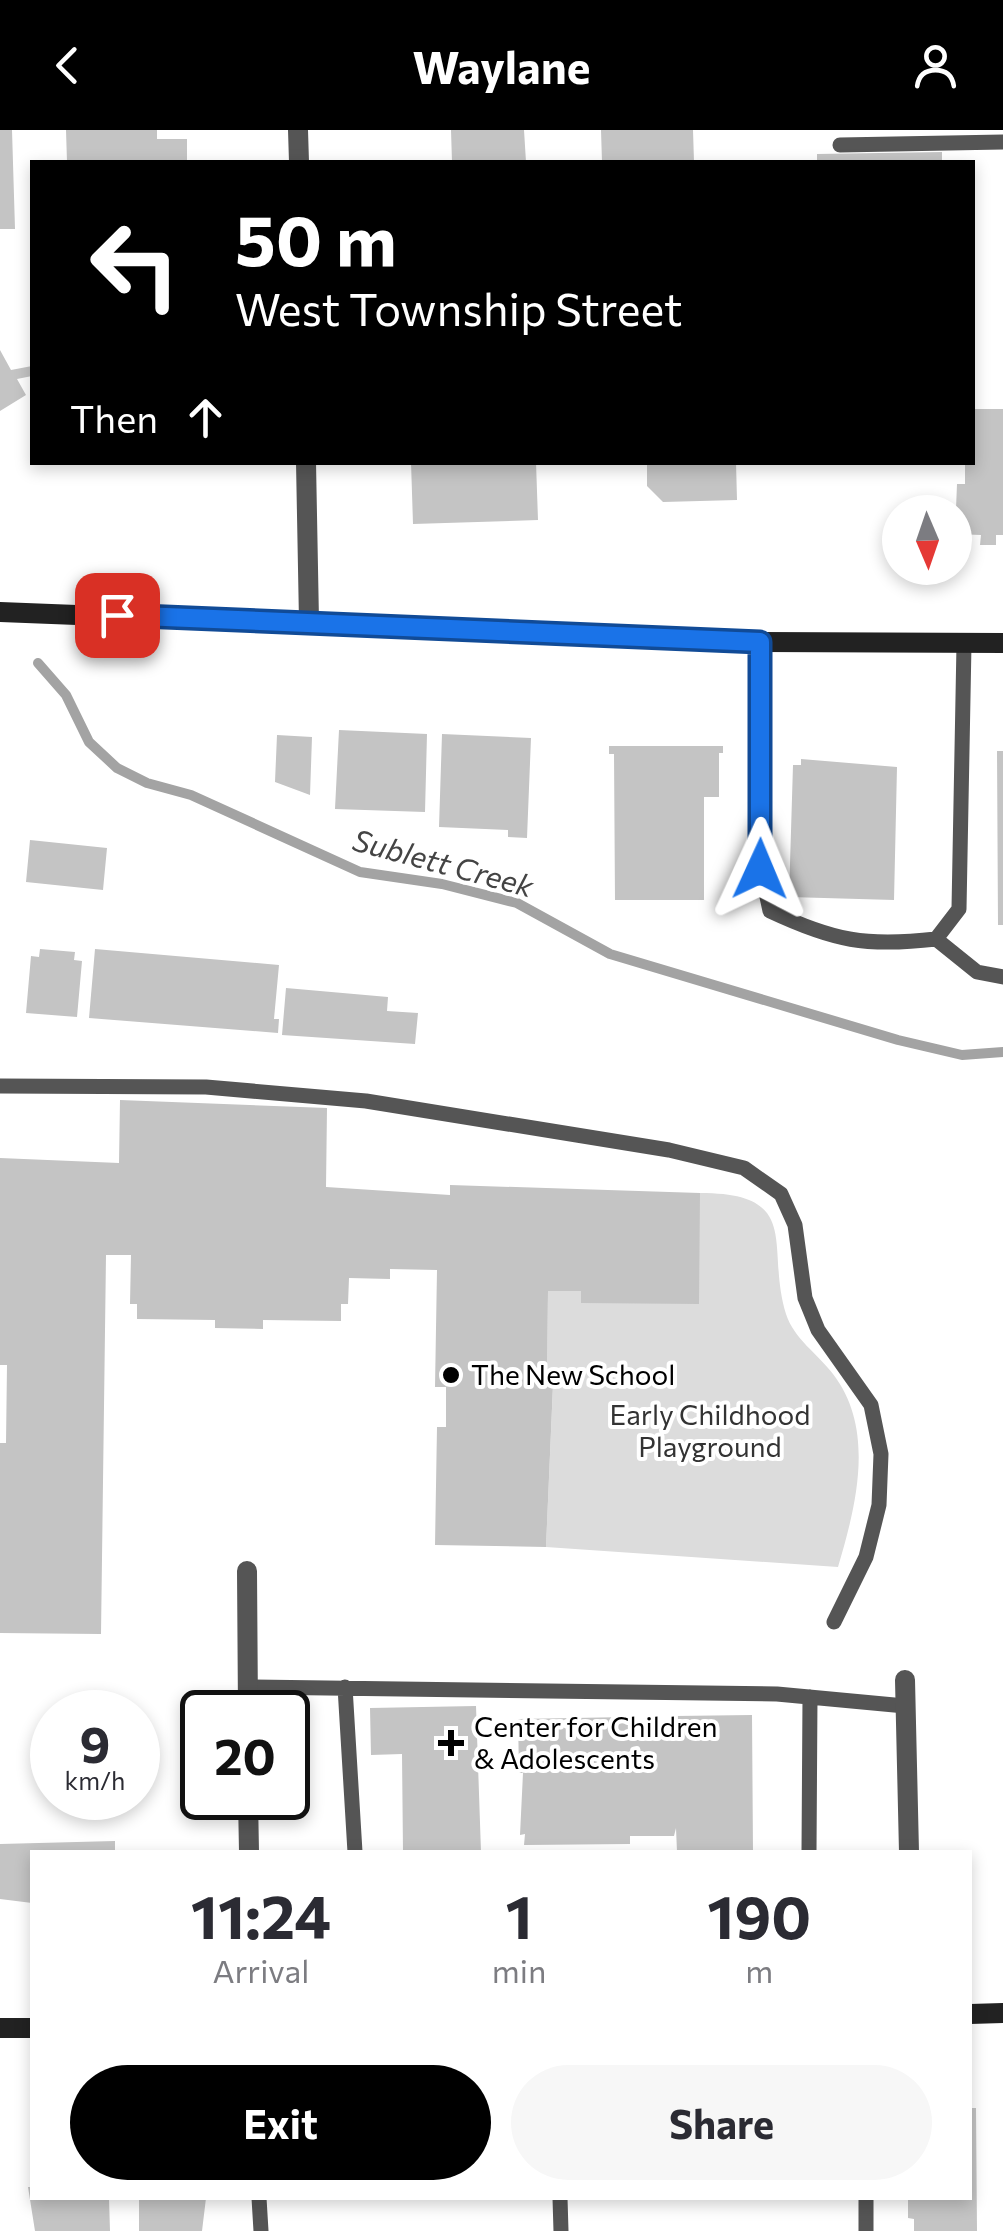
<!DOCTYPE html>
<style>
:root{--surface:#fff;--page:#f7f7f7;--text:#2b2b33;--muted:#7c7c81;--accent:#000}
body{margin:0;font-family:Commissioner,sans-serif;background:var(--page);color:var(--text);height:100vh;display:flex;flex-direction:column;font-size:38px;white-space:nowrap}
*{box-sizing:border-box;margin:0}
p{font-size:32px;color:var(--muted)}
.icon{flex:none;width:55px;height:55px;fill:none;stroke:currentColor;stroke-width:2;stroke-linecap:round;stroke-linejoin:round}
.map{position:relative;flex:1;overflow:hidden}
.side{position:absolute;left:30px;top:1720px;width:942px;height:350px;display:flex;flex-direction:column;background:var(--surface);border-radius:0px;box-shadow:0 5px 15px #0003}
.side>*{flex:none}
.guide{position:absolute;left:30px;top:30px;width:945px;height:305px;border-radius:0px;box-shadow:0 5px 15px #0003;background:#000;color:#fff;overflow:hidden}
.needle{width:65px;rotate:178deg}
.fabs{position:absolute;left:882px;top:365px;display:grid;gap:20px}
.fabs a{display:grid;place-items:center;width:90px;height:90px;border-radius:50%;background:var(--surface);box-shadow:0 5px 15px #0003;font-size:50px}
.speed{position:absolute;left:30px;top:1560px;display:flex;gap:20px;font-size:50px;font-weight:700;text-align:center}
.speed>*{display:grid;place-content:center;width:130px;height:130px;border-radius:50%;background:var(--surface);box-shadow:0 5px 15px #0003;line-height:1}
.speed small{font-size:25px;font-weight:400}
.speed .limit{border:5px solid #111;border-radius:15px;background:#fff;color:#111}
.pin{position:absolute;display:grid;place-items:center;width:85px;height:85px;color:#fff;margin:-42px;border-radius:20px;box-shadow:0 5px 15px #0006}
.me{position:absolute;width:110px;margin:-55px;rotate:1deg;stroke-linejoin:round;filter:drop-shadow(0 0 8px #0008)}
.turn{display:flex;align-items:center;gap:35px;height:210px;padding:0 40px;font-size:45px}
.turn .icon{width:130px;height:130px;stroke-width:2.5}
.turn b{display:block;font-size:70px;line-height:85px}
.then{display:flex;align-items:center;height:95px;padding:0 40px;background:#0003;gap:20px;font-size:38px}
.eta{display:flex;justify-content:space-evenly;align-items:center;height:170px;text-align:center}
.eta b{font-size:60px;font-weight:700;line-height:70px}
.button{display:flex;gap:20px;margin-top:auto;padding:20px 40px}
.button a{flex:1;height:115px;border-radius:60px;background:var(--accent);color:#fff;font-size:40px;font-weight:700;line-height:115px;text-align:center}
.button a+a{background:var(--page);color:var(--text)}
header{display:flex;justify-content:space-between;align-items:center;height:130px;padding:0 40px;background:var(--accent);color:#fff;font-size:45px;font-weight:700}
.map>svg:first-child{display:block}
.green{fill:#dcdcdc}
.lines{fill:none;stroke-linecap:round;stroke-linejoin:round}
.stream{stroke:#a3a3a3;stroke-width:10}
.building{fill:#c4c4c4}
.lane{stroke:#555;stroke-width:15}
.street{stroke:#555;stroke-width:20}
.secondary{stroke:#222;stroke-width:20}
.route-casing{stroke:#114b97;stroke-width:25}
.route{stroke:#1a73e8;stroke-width:18}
.poi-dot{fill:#000;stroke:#fff;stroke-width:4}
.labels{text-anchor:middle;stroke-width:8;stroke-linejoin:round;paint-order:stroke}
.poi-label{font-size:28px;fill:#000;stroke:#fff;text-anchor:start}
.park-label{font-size:28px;fill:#333;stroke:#fff}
.water-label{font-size:30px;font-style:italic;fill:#444;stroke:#fff}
</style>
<header><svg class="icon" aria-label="back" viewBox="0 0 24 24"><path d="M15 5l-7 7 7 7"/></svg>Waylane<svg class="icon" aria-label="person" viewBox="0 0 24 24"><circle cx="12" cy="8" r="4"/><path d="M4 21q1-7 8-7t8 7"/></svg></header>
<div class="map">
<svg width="1003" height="2101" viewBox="0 0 1003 2101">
<rect width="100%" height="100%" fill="#fff"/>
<path class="green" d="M 700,1063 C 804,1063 765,1117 786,1184 C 794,1209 818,1224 833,1244 C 876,1300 856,1376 838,1437 L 546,1417 L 553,1256 L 547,1255 L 548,1161 L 581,1161 Z"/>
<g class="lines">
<path class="stream" d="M 38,533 L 66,565 L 89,612 L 117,638 L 147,653 L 191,665 L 360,742 L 442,754 L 517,773 L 610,824 L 898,910 L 962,925 L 1003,922"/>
</g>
<path class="building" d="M 0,0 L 12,0 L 15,99 L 0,99 Z
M 66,0 L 157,0 L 157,9 L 187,9 L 187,32 L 67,32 Z
M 451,0 L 524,0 L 526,32 L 452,32 Z
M 601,0 L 693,0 L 694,32 L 602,32 Z
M 942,22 L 942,32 L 817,32 L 817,24 Z
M 0,220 L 11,240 L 32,236 L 32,246 L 17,249 L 26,265 L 0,281 Z
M 972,279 L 1003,279 L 1003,405 L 996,405 L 996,415 L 980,415 L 981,405 L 955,404 L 957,354 L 965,354 L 965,332 L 972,332 Z
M 411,332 L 536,332 L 538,390 L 413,394 Z
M 647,332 L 736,332 L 737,370 L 663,372 L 647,356 Z
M 339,600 L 427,604 L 425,682 L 335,679 Z
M 442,604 L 531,608 L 527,708 L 508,707 L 508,700 L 439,697 Z
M 277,605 L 312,607 L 310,665 L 275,652 Z
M 609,616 L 723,616 L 723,623 L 719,623 L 719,667 L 704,667 L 704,770 L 615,770 L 614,624 L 609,624 Z
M 997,621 L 1003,621 L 1003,795 L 998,795 Z
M 801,629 L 897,637 L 894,770 L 789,767 L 793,635 L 801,635 Z
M 30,710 L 107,718 L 103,760 L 26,752 Z
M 40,819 L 75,822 L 74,830 L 82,831 L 77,887 L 26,883 L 31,826 L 39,827 Z
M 95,819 L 279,835 L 274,889 L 279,889 L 278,903 L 89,888 Z
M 286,858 L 388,867 L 387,881 L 418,883 L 415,914 L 282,905 Z
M 120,970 L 327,978 L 326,1057 L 450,1065 L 450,1055 L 700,1063 L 699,1174 L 581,1173 L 581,1161 L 548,1161 L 547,1255 L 553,1255 L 546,1417 L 435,1415 L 437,1297 L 446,1297 L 446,1257 L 435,1257 L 437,1140 L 390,1139 L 390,1149 L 349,1148 L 348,1174 L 341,1174 L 341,1191 L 263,1190 L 263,1199 L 215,1198 L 215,1190 L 137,1189 L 137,1174 L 130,1174 L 131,1125 L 106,1125 L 101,1504 L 0,1503 L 0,1313 L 6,1313 L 7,1235 L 0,1235 L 0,1028 L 119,1033 Z
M 476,1576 L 481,1722 L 403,1722 L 402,1624 L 371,1625 L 370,1578 Z
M 752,1585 L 753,1722 L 677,1722 L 676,1698 L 674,1706 L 630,1706 L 630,1714 L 524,1715 L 525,1704 L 520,1705 L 523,1643 L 519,1643 L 518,1589 L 628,1587 L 628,1602 L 675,1601 L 675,1586 Z
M 115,1711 L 115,1722 L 32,1722 L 32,1773 L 0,1769 L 0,1714 Z
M 970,1978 L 976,1978 L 977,2101 L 914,2101 L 914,2089 L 908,2088 L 908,2068 L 970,2068 Z
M 28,2057 L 32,2057 L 32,2068 L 109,2068 L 110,2101 L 35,2101 Z
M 139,2068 L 206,2068 L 202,2101 L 139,2101 Z"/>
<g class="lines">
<path class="lane" d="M 840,15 L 1003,12
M 760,512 L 761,739 L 770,781 C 834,811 866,817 936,809 L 959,779 L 964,514
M 936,809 L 977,842 L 1003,847
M 0,956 L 206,957 L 366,971 L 669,1020 L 744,1038 L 781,1064 L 795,1095 L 805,1168 L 818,1200 L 871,1275 L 881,1324 L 879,1375 L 866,1427 L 834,1492
M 248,1557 L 777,1564 L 905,1576
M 345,1557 L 355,1722
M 809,1722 L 810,1567
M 259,2068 L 261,2101
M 560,2068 L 561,2101
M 866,2068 L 866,2101"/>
<path class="street" d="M 298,0 L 299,32
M 306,332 L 309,491
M 247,1441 L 248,1582
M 905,1550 L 909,1722
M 248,1668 L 249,1722"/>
<path class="secondary" d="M 0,482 L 760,512 L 1003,513
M 970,1884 L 1003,1883
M 0,1898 L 32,1898"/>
</g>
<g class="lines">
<defs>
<path id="route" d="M 117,485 L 760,512 L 760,739"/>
</defs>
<use href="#route" class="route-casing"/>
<use href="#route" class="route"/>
</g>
<g class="poi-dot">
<circle cx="451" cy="1245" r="10"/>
<path d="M446 1598h10v10h10v10h-10v10h-10v-10h-10v-10h10z"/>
</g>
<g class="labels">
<g class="poi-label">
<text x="471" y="1255">The New School</text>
<text x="474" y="1607">Center for Children<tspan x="474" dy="32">&amp; Adolescents</tspan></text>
</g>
<g class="park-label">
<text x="710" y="1295">Early Childhood<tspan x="710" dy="32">Playground</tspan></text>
</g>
<g class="water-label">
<text transform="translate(443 734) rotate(15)" y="10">Sublett Creek</text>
</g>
</g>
</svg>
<div class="fabs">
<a><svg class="needle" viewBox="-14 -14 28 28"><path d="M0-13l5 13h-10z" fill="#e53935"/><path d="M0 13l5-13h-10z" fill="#7c7c81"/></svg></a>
</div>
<div class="speed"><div>9<small>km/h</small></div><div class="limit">20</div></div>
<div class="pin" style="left:117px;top:485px;background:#d93025"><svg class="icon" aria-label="arrive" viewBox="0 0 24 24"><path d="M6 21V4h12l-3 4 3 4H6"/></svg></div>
<svg class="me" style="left:760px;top:739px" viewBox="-20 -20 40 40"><path d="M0-17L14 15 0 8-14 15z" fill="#1a73e8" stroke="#fff" stroke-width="4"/></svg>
<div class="guide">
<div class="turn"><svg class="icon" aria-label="left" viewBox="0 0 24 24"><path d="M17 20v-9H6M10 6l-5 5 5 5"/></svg><div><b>50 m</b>West Township Street</div></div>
<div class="then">Then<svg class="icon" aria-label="ahead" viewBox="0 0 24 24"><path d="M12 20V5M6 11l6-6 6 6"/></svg></div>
</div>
<section class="side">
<div class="eta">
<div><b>11:24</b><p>Arrival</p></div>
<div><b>1</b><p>min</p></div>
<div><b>190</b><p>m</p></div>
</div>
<div class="button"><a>Exit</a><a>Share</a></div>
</section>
</div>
